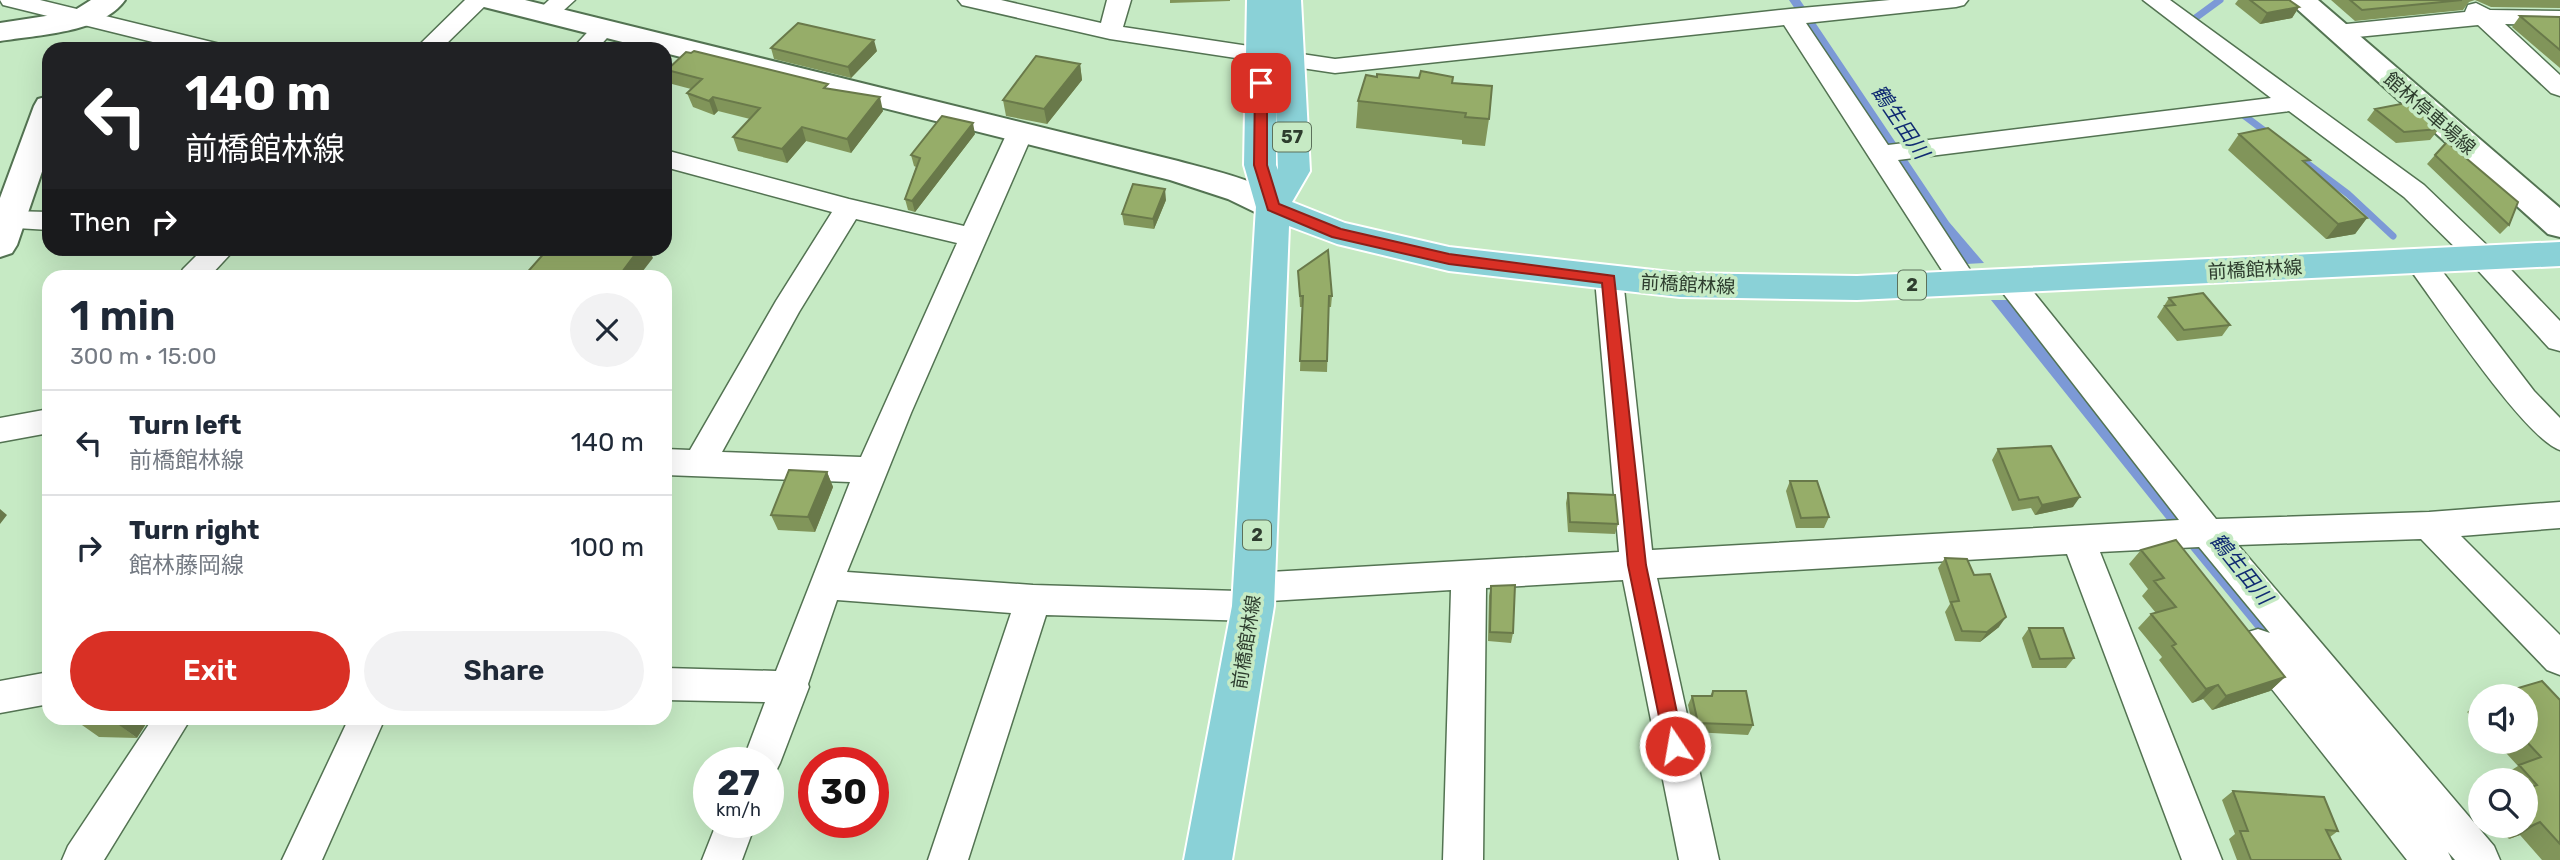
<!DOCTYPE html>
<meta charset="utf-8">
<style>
:root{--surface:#fff;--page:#f2f2f3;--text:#1f2937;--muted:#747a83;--line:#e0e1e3;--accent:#d93025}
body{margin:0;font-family:Rubik,"Noto Sans JP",sans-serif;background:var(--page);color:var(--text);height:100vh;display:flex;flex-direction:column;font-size:26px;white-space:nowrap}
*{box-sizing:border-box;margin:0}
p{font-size:23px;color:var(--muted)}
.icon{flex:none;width:38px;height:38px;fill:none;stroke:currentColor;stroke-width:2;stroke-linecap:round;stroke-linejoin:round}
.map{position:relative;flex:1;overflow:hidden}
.drawer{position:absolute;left:42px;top:270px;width:630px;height:455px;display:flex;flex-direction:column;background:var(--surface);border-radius:21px;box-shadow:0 7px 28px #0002}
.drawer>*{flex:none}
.banner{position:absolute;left:42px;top:42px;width:630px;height:214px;border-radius:21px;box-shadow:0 7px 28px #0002;background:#202124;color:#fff;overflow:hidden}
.fabs{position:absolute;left:2468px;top:684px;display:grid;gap:14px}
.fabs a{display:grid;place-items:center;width:70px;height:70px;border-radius:50%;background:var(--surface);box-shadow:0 7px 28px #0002;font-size:35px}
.speed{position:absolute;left:693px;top:747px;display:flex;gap:14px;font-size:35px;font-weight:700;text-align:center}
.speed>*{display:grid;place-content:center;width:91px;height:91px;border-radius:50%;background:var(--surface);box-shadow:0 7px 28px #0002;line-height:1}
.speed small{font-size:18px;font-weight:400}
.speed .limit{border:10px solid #d22;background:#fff;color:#111}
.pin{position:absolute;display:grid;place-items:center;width:60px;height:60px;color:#fff;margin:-30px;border-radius:14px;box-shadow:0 4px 10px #0006}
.me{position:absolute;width:77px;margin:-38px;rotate:348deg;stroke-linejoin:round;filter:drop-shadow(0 0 5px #0008)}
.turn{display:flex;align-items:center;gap:24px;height:147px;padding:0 28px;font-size:32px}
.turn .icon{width:91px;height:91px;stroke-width:2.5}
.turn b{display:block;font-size:49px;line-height:60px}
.then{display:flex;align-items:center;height:66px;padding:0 28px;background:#0003;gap:14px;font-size:26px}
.round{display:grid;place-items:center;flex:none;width:74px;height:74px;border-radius:37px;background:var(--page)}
.head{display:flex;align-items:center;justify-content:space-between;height:119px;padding:0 28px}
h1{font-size:42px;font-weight:600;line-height:52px}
.cta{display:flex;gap:14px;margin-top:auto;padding:14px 28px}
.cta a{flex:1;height:80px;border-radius:42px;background:var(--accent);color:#fff;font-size:28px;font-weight:600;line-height:80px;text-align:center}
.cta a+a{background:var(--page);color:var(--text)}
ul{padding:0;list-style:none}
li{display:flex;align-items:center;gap:21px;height:105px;padding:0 28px;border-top:2px solid var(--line)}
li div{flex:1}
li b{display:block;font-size:26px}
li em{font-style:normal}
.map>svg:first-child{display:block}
.water{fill:#7c99d6}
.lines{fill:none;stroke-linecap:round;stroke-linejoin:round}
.stream{stroke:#7c99d6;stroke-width:7}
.street-casing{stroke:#537352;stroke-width:3}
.secondary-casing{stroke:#537352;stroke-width:4}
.primary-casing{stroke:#fff;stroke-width:4}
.street{fill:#fff;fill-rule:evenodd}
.secondary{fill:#fff;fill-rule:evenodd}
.primary{fill:#8ad1d7;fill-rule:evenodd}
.wall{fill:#81955a}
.shaded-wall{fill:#69794a}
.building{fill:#96ad69;stroke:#69794a;stroke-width:2}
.route{fill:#d93025;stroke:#8d1f18;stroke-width:2}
.labels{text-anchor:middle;stroke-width:7;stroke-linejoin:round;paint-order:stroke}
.shield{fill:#c6eac4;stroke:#5c715b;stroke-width:2}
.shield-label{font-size:18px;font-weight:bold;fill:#2e3d2e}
.street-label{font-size:19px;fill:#2e3d2e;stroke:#c6eac4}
.water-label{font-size:21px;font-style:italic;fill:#102b72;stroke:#c6eac4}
</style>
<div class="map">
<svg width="2560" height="860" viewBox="0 0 2560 860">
<rect width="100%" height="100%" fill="#c6eac4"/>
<path class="water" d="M 1789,0 L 1800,0 L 1949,222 L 1984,263 L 1966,264 Z
M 1991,300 L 2010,300 L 2469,860 L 2446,860 L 2192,551 Z"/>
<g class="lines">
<path class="stream" d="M 2194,19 L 2220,0
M 2242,114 L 2270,135
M 2300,158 L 2348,194 L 2393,236"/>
<defs>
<path id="street" d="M 0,0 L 40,0 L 220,44 L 223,49 L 181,49 L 3,5 Z
M 465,0 L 491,0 L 441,49 L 415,49 Z
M 549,0 L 575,0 L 554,19 L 538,19 L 534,14 Z
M 958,0 L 1001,0 L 1101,23 L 1107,0 L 1131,0 L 1123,27 L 1335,59 L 1790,9 L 1890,0 L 1968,0 L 1964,5 L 1956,7 L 1806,23 L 1888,145 L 2271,98 L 2143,0 L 2170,0 L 2424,185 L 2493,251 L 2560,321 L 2560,351 L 2549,348 L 2473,265 L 2404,197 L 2289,111 L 1898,160 L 1978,282 L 1974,289 L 1964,292 L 1954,289 L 1784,25 L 1335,73 L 1110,39 L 962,5 Z
M 2476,3 L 2490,10 L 2560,11 L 2560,25 L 2505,24 L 2560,75 L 2560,96 L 2551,93 L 2478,25 L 2337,39 L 2329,37 L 2325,32 L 2329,27 L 2337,25 L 2465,12 L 2468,5 Z
M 604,21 L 612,23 L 616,28 L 597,49 L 572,49 L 596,23 Z
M 1020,125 L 1029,127 L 1033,133 L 911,413 L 847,572 L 1033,585 L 1239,591 L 1237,587 L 1242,577 L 1254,573 L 1619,552 L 1595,279 L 1599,272 L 1609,269 L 1619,272 L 1623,279 L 1652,550 L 2179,520 L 1999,288 L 1995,281 L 1999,274 L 2009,271 L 2019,274 L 2216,519 L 2429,512 L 2560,502 L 2560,528 L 2461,536 L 2560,635 L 2560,675 L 2547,670 L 2421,539 L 2238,545 L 2494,846 L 2500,860 L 2455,860 L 2448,852 L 2452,860 L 2407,860 L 2245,655 L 2240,644 L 2245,633 L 2258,629 L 2270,633 L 2199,547 L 2100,552 L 2222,860 L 2182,860 L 2067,554 L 1657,578 L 1719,860 L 1679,860 L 1623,580 L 1486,588 L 1483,860 L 1443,860 L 1451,590 L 1268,601 L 1270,606 L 1265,616 L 1253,621 L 1046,615 L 968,860 L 928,860 L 1011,613 L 837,600 L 808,684 L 809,687 L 780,763 L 774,775 L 768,778 L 768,763 L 742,763 L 765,702 L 665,700 L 665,668 L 776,671 L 850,482 L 665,475 L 665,449 L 690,450 L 776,301 L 832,212 L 665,167 L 665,150 L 849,199 L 964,226 L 1007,133 L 1011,127 ZM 856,219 L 957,243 L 861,457 L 722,452 L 799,312 Z
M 9,211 L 49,212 L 49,230 L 0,227 L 0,213 Z
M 204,248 L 236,248 L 210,276 L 179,276 L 183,269 Z
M 2419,251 L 2429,254 L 2534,391 L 2560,418 L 2560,450 C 2525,439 2436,304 2409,268 L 2405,261 L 2409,254 Z
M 49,409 L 49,433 L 0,442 L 0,418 Z
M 49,672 L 49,704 L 0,713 L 0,681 Z
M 153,718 L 191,718 L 104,860 L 62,860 L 68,846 Z
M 349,718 L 385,718 L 322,860 L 282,860 Z
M 717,822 L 756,822 L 742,860 L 702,860 Z"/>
<path id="secondary" d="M 91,0 L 125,0 C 102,33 37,35 0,41 L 0,23 L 72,12 Z
M 476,0 L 525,0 L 1178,161 C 1206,169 1275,183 1290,207 L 1285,215 L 1273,218 L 1261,215 L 1228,199 L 1170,180 L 665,53 L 665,49 L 650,49 L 480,6 Z
M 2287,0 L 2318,0 L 2560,208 L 2560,237 L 2548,234 Z
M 49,96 L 49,151 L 17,245 L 12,253 L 0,257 L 0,198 L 34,106 L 38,99 Z"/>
<path id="primary" d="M 1247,0 L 1301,0 L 1310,171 L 1292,202 L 1345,223 L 1449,247 L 1680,273 L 1857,276 L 2560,242 L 2560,266 L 1857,300 L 1680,297 L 1449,271 L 1337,244 L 1289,226 L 1274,606 L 1232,860 L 1184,860 L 1232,606 L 1256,207 L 1244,165 ZM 1276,106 L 1278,170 L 1276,165 Z"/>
</defs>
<use href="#street" class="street-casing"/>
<use href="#secondary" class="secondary-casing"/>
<use href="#primary" class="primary-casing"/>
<use href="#street" class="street"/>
<use href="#secondary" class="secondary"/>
<use href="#primary" class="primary"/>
</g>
<path class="wall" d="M 1170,0 L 1230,0 L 1230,1 L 1170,3 Z
M 2238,0 L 2289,0 L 2299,7 L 2292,18 L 2260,24 L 2235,4 Z
M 2331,0 L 2560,0 L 2560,8 L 2491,7 L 2475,0 L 2469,2 L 2463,10 L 2355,21 Z
M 2520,16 L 2560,17 L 2560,68 L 2512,27 Z
M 771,48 L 877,51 L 851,78 L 774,59 Z
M 1080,64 L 1082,80 L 1047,124 L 1006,116 L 1003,100 Z
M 667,70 L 830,89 L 883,111 L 851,153 L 806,141 L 787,163 L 738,151 L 733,137 L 750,119 L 718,111 L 714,115 L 693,107 L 687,93 L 691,89 L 672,84 Z
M 1452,83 L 1489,119 L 1485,146 L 1462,144 L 1462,140 L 1356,128 L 1358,101 Z
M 2375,109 L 2439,129 L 2430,140 L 2396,143 L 2367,120 Z
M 975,134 L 915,212 L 908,210 L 905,199 L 916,167 L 914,166 L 911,155 Z
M 2239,134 L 2306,165 L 2367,218 L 2355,234 L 2326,239 L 2228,150 Z
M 2435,155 L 2509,225 L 2500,234 L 2427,164 Z
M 1166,200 L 1154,229 L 1124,225 L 1122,214 Z
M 1298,271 L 1332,296 L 1331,307 L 1329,307 L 1327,372 L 1300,371 L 1302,307 L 1300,307 Z
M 2169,298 L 2230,325 L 2222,336 L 2177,341 L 2157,317 Z
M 1998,449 L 2073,507 L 2035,515 L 2031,508 L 2012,511 L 1992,460 Z
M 827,472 L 833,487 L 815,532 L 778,530 L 771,515 Z
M 1790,481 L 1829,517 L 1824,528 L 1796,528 L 1786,491 Z
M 1568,493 L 1618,524 L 1615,534 L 1568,532 L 1566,503 Z
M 2141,550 L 2285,677 L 2270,691 L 2212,710 L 2203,699 L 2192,703 L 2159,660 L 2162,657 L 2138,628 L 2151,614 L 2156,613 L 2142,596 L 2148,589 L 2129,564 Z
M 1945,558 L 1974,575 L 1999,627 L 1980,642 L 1955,641 L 1945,612 L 1950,604 L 1938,568 Z
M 1491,586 L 1513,633 L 1511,643 L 1488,641 L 1489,596 Z
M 2029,628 L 2074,658 L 2066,668 L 2032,668 L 2022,638 Z
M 1713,691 L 1753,725 L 1748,735 L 1694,732 L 1688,705 L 1692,696 L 1710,696 Z
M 2525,696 L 2560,700 L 2560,860 L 2542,860 L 2520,835 L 2509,839 L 2497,826 L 2525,826 L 2525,780 L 2501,780 L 2499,778 L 2518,766 L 2496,742 L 2525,742 Z
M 2480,703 L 2480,725 L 2467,712 Z
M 72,718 L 109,718 L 111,719 L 110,718 L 137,738 L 99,737 Z
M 2233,791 L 2338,831 L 2330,837 L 2341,860 L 2237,860 L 2229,839 L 2235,834 L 2222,800 Z"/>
<path class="shaded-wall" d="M 2299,7 L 2292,18 L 2260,24 L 2267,13 Z
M 874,40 L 877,51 L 851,78 L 848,67 Z
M 1080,64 L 1082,80 L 1047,124 L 1044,109 Z
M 713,97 L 718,111 L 714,115 L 709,101 Z
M 880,97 L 883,111 L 851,153 L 847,139 Z
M 973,123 L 975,134 L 915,212 L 912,201 Z
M 802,127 L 806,141 L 787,163 L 782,149 Z
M 1165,189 L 1166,200 L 1154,229 L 1153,219 Z
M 2367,218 L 2355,234 L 2326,239 L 2338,224 Z
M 640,248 L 648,248 L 653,258 L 639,276 L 619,276 Z
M 827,472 L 833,487 L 815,532 L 808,517 Z
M 2080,497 L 2073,507 L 2035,515 L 2042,505 Z
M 0,509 L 7,515 L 0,524 Z
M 2006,617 L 1999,627 L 1980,642 L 1987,632 Z
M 2285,677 L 2270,691 L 2212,710 L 2226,696 Z
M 2218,685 L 2203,699 L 2192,703 L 2206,689 Z
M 109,718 L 150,718 L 137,738 Z
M 2540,822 L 2520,835 L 2509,839 L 2529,827 Z"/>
<path class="building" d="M 2250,0 L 2289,0 L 2299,7 L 2267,13 Z
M 2350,0 L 2462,0 L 2362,10 Z
M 2520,16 L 2560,17 L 2560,50 Z
M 798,23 L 874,40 L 848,67 L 771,48 Z
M 694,51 L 828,84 L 824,88 L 880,97 L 847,139 L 802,127 L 782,149 L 733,137 L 760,108 L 713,97 L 709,101 L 687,93 L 702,79 L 667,70 L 686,52 L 691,53 Z
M 1036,56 L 1080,64 L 1044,109 L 1003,100 Z
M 1421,71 L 1453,77 L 1452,83 L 1492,86 L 1489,119 L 1465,117 L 1466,113 L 1358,101 L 1366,75 L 1377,77 L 1377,74 L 1419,78 Z
M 2406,103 L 2439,129 L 2404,132 L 2375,109 Z
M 942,116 L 973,123 L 912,201 L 905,199 L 920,158 L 911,155 Z
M 2268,128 L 2310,160 L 2303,161 L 2367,218 L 2338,224 L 2239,134 Z
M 2447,142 L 2518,202 L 2509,225 L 2435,155 Z
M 1133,184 L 1165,189 L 1153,219 L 1122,214 Z
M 564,248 L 640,248 L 619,276 L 524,276 L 547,250 L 560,252 Z
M 1328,250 L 1332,296 L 1329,296 L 1327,361 L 1300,361 L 1303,296 L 1300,296 L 1298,271 Z
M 2203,293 L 2230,325 L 2184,330 L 2165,306 L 2175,305 L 2169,298 Z
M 2051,446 L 2080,497 L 2042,505 L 2038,497 L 2019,500 L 1998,449 Z
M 789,470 L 827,472 L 808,517 L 771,515 Z
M 1790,481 L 1817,481 L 1829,517 L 1801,518 Z
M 1568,493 L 1615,495 L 1618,524 L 1570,522 Z
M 2176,540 L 2285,677 L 2226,696 L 2218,685 L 2206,689 L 2172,646 L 2176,644 L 2151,614 L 2176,607 L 2154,581 L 2164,578 L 2141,550 Z
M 1945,558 L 1967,559 L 1974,575 L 1990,574 L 2006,617 L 1987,632 L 1962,631 L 1951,602 L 1959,601 Z
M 1515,585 L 1513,633 L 1490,632 L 1491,586 Z
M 2029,628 L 2063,628 L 2074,658 L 2040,659 Z
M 2542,681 L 2560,700 L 2560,844 L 2540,822 L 2529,827 L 2525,822 L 2525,789 L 2537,785 L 2519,765 L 2541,757 L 2525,740 L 2525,696 L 2491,696 Z
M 1713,691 L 1746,691 L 1753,725 L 1698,723 L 1692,696 L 1712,696 Z
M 2233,791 L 2324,797 L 2338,831 L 2326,830 L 2341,860 L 2251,860 L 2240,831 L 2248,831 Z"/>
<path class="route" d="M 1261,79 L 1267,83 L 1267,165 L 1279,204 L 1341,229 L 1449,254 L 1614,276 L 1646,565 L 1684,746 L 1682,752 L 1675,755 L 1668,752 L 1665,746 L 1628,565 L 1602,283 L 1449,264 L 1332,237 L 1268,210 L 1254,165 L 1255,83 Z"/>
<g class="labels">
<g class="shield">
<rect x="1273" y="122.5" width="38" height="29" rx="5"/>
<rect x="1898" y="270.5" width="28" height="29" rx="5"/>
<rect x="1243" y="520.5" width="28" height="29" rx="5"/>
</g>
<g class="shield-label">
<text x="1292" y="143">57</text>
<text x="1912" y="291">2</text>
<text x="1257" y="541">2</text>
</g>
<g class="street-label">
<text transform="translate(2430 113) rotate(41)" y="7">館林停車場線</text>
<text transform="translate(2255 269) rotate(-3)" y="7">前橋館林線</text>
<text transform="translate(1688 284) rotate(3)" y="7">前橋館林線</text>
<text transform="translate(1246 642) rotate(-81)" y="7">前橋館林線</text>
</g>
<g class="water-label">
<text transform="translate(1900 122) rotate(56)" y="7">鶴生田川</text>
<text transform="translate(2241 569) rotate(51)" y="7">鶴生田川</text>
</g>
</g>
</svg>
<div class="fabs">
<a><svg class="icon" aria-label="sound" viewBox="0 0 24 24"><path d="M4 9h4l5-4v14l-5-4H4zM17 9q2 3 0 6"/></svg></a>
<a><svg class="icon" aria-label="search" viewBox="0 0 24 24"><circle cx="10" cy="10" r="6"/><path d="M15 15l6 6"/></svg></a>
</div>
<div class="speed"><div>27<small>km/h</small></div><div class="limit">30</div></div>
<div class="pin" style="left:1261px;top:83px;background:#d93025"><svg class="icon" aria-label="arrive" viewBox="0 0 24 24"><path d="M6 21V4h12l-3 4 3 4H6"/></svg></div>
<svg class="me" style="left:1675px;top:746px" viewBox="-20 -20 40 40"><circle r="17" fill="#d93025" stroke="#fff" stroke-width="3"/><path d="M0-11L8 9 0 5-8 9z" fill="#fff"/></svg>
<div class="banner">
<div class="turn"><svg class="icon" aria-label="left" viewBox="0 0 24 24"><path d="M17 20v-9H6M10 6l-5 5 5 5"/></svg><div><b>140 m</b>前橋館林線</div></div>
<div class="then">Then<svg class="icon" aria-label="right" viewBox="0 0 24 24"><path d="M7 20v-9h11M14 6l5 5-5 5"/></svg></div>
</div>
<section class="drawer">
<div class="head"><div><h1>1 min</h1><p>300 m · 15:00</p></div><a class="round"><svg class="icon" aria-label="close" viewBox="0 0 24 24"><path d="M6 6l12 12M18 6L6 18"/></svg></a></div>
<ul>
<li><svg class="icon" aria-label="left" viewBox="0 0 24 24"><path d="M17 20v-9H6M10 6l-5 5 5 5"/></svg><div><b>Turn left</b><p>前橋館林線</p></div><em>140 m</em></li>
<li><svg class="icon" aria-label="right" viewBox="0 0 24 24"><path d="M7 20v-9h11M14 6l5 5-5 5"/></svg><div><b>Turn right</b><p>館林藤岡線</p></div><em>100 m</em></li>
</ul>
<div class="cta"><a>Exit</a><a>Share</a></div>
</section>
</div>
